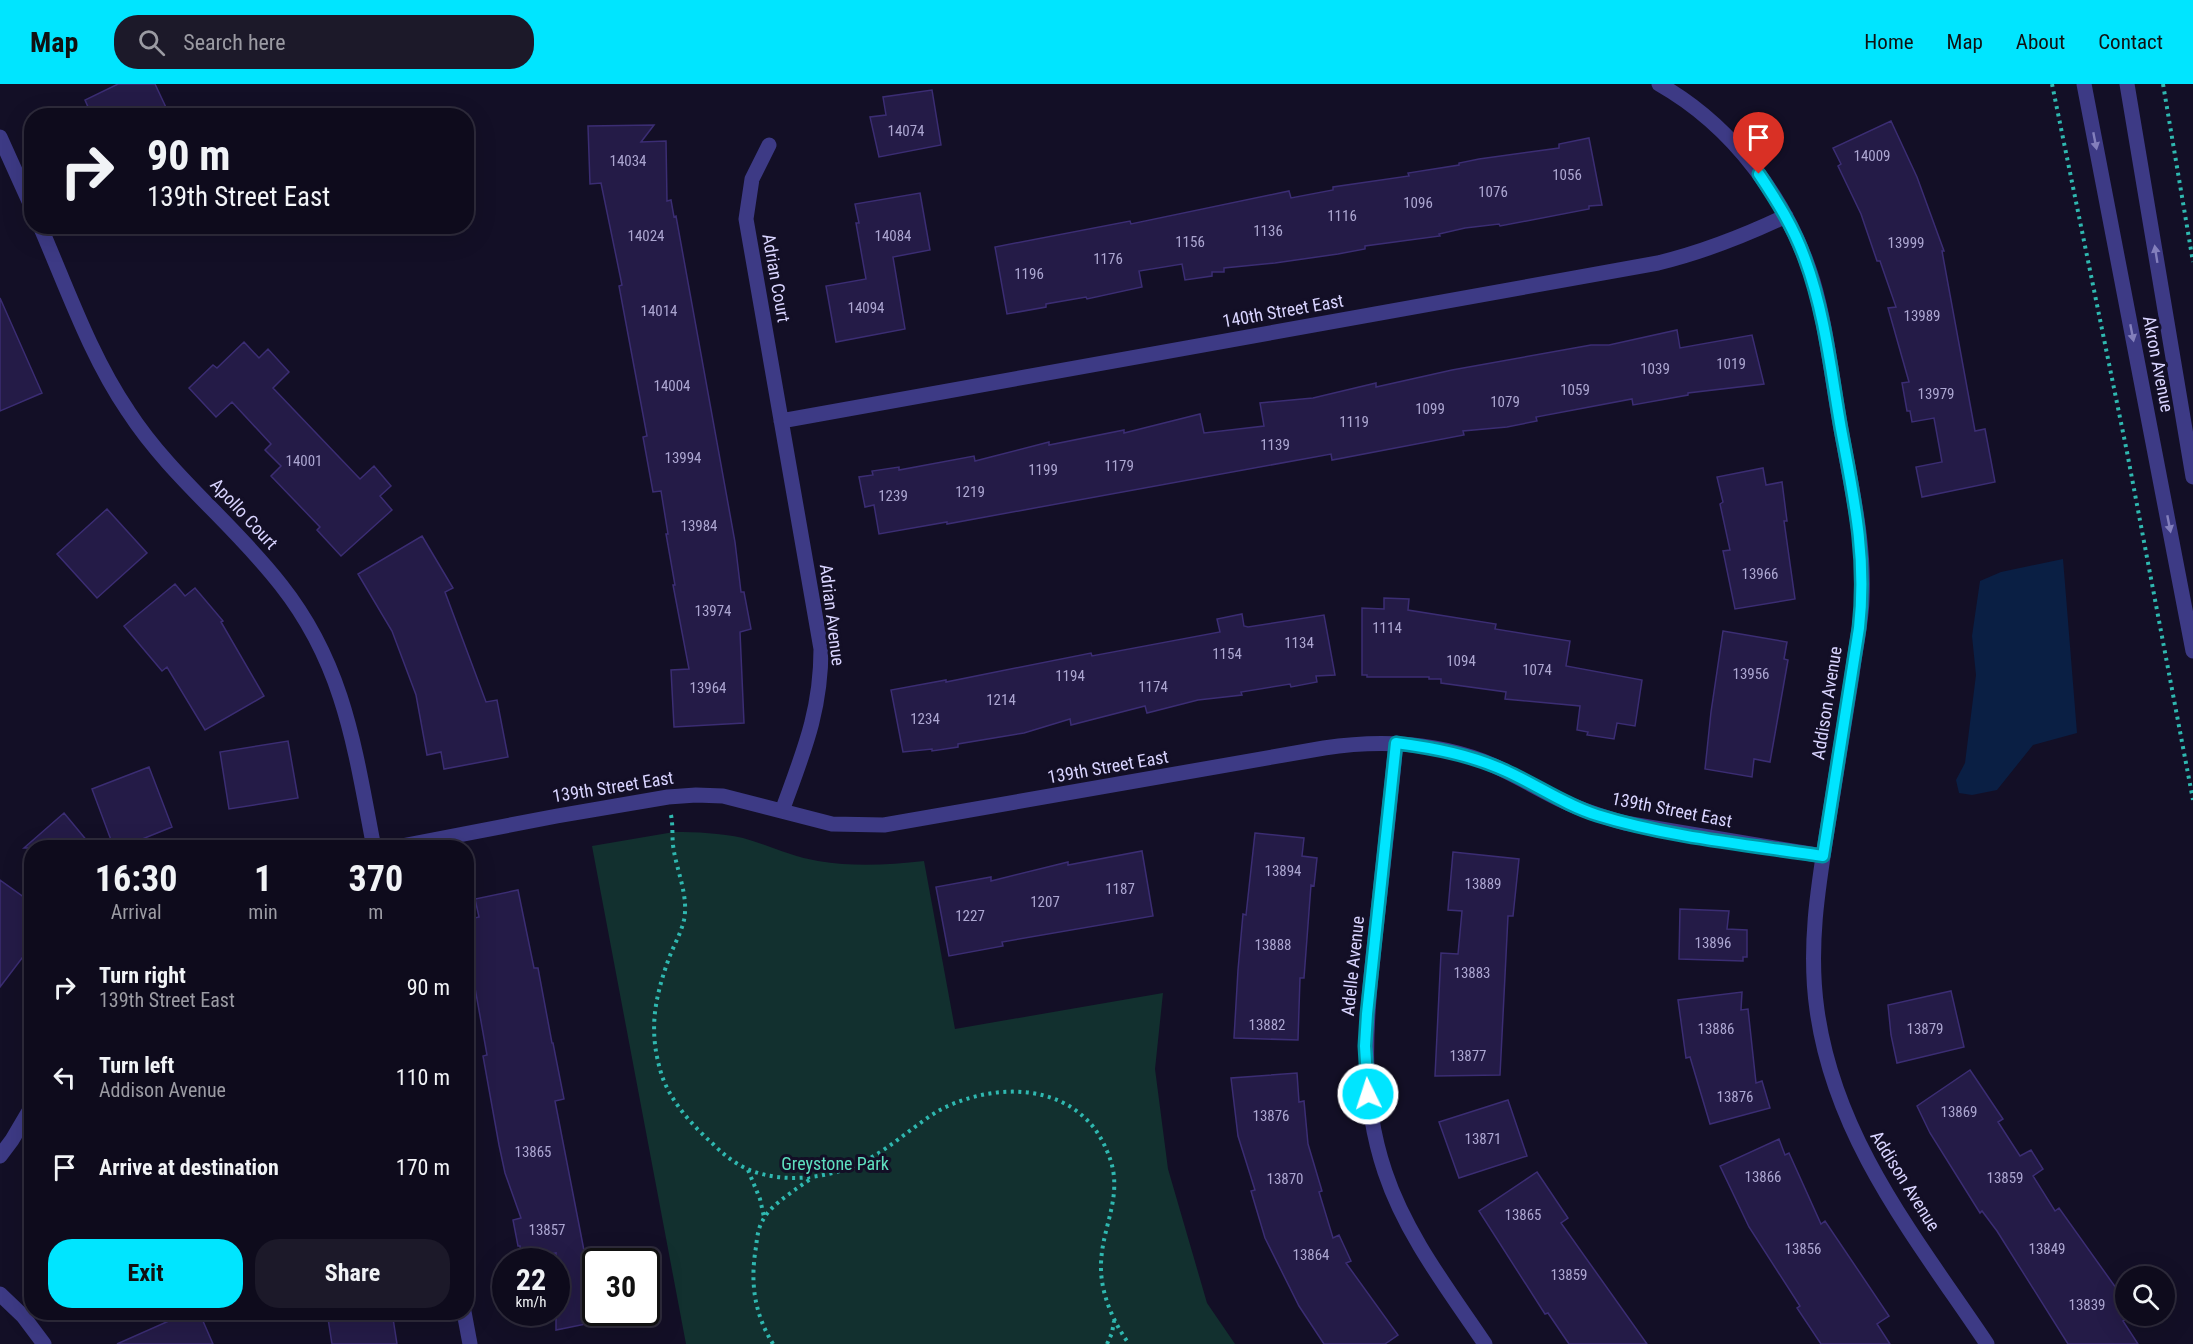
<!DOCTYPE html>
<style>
:root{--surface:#0e0b1c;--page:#1c1929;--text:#f1f3f6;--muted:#9b9ba3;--line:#2e2b3b;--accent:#00e5ff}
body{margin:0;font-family:"Roboto Condensed",sans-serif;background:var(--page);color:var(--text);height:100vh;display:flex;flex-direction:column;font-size:22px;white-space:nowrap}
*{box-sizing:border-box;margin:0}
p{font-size:20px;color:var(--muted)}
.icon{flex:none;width:33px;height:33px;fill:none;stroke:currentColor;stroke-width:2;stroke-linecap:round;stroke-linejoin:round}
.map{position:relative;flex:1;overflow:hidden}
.drawer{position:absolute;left:24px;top:756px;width:450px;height:480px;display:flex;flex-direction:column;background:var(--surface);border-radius:24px;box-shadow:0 6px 24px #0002,0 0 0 2px var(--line)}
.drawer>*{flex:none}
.guide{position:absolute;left:24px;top:24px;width:450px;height:126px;border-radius:24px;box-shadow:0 6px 24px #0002,0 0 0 2px var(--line);background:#0e0b1c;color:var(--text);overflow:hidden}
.buttons{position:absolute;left:2115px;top:1182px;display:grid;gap:12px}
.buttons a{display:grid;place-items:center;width:60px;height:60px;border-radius:50%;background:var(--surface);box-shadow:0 6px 24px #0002,0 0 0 2px var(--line);font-size:30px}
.speed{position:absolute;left:492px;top:1164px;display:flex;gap:12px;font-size:30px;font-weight:700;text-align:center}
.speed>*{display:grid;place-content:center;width:78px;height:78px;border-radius:50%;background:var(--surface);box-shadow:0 6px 24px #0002,0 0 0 2px var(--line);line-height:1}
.speed small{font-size:15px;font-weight:400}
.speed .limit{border:3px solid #111;border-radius:9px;background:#fff;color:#111}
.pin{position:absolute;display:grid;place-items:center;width:51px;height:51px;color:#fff;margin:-62px -26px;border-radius:50% 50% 50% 0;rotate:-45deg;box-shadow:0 0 6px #0007}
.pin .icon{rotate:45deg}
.me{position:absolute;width:66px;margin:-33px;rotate:356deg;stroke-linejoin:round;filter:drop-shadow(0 0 4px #0008)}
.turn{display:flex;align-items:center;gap:21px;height:126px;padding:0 24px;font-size:27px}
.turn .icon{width:78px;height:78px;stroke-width:2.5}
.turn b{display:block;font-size:42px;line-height:51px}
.eta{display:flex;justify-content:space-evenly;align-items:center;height:102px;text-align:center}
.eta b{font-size:36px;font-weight:700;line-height:42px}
.cta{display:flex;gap:12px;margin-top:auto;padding:12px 24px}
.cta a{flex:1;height:69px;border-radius:24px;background:var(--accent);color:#111;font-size:24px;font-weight:700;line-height:69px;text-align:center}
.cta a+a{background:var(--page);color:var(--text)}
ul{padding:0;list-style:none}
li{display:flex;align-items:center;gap:18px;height:90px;padding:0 24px}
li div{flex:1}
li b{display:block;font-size:22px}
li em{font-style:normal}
header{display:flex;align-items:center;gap:36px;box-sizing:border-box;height:84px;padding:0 30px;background:var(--accent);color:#111}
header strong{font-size:28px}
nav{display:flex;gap:33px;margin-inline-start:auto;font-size:21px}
.search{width:420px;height:54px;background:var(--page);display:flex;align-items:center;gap:15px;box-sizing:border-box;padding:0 21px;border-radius:24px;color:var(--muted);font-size:22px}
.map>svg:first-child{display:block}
.green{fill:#12302f}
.water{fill:#0a1f44}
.building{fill:#241b47;stroke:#3b2d73;stroke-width:1.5}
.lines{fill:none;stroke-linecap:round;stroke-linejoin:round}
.path{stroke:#2fb8b0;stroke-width:4;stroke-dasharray:3 4.5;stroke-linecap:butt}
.minor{stroke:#3d3a85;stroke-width:15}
.oneway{fill:#837fbc}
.route-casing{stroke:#0095a6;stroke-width:15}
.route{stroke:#00e5ff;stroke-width:10}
.labels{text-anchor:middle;stroke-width:6;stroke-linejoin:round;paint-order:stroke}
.number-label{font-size:15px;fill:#aca6d1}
.street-label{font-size:18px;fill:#d9d4ff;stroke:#130f26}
.park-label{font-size:18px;fill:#5fe0c0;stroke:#130f26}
</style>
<header>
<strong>Map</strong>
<div class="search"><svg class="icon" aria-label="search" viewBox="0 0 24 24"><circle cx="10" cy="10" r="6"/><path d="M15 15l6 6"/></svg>Search here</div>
<nav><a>Home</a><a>Map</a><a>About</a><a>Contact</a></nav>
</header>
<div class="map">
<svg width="2193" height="1260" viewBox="0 0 2193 1260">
<rect width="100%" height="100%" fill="#130f26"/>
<path class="green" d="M 674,748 C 697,748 720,749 743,754 C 768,761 792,773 818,777 C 854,783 888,781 924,777 L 955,945 L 1163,909 L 1155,985 L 1168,1085 L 1207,1219 L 1235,1260 L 686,1260 L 592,762 Z"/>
<path class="water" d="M 2063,475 L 2077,649 L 2033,661 L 1997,706 L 1972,711 L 1959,709 L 1956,696 L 1965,679 L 1976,591 L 1972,552 L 1980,497 L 2001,488 Z"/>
<path class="building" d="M 118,0 L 155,0 L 170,32 L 92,32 L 85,16 Z
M 932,6 L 941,61 L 879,73 L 870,33 L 886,31 L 883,13 Z
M 1891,37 L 1917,93 L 1944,167 L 1942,167 L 1975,347 L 1985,345 L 1995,398 L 1922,413 L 1916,383 L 1942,378 L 1934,334 L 1912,338 L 1910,327 L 1907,327 L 1902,299 L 1909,298 L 1888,224 L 1896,223 L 1880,177 L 1877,177 L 1861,130 L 1838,82 L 1841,80 L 1833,64 Z
M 654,41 L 641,58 L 666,57 L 667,117 L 671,116 L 674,133 L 676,132 L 735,458 L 741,508 L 744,508 L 751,545 L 740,548 L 744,639 L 674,643 L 671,586 L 689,585 L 673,501 L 675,501 L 666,450 L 668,450 L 661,407 L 653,408 L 643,353 L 647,352 L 619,202 L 622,201 L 601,99 L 590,100 L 588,42 Z
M 1589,54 L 1602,121 L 1589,122 L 1589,125 L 1500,142 L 1499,140 L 1465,144 L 1439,150 L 1440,152 L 1365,162 L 1365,165 L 1338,170 L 1275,179 L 1224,184 L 1224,188 L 1212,188 L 1212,192 L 1185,196 L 1182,180 L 1139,187 L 1142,203 L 1087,215 L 1086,213 L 1046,220 L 1046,223 L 1007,230 L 995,163 L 1130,137 L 1131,140 L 1289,107 L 1291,114 L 1333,106 L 1333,103 L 1409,92 L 1408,89 L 1459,81 L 1459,79 L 1479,75 L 1559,64 L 1559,60 Z
M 920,109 L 930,166 L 893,173 L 905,245 L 836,258 L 826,202 L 866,195 L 856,139 L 859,139 L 855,120 Z
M 0,214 L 42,309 L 0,327 Z
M 1677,246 L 1680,264 L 1752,251 L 1764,300 L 1688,309 L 1688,311 L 1633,321 L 1632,315 L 1536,333 L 1537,337 L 1507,343 L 1463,347 L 1464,351 L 1332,376 L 1331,370 L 947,440 L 947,438 L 879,450 L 874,421 L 865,423 L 859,393 L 873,391 L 872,387 L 899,383 L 899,386 L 974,372 L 975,377 L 1049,358 L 1049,361 L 1124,346 L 1124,349 L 1200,330 L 1204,349 L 1264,342 L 1260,319 L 1313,314 L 1376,299 L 1376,303 L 1452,286 L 1591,261 L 1609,261 Z
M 244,258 L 259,274 L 268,265 L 289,288 L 273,304 L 360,395 L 374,382 L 391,402 L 380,412 L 392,426 L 341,472 L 317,446 L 320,443 L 271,392 L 281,382 L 265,366 L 271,360 L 232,318 L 216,333 L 189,304 L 213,281 L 217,284 Z
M 1763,384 L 1766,401 L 1782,398 L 1787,437 L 1784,437 L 1795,515 L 1735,525 L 1723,467 L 1730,466 L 1720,420 L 1723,418 L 1717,393 Z
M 107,425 L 147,469 L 97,514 L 57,470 Z
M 422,452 L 453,504 L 445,508 L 486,618 L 497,616 L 508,673 L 444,685 L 441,668 L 427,671 L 416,611 L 392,547 L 358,490 Z
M 175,500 L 185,512 L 195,504 L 223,537 L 221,538 L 264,612 L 205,646 L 167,583 L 162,587 L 124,542 Z
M 1384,514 L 1409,515 L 1408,526 L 1496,540 L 1495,545 L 1570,557 L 1566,582 L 1642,596 L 1635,642 L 1617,639 L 1614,655 L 1587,651 L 1588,648 L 1577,646 L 1580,622 L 1505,615 L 1506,608 L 1441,599 L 1441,595 L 1429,595 L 1429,593 L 1367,593 L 1367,591 L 1362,591 L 1362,524 L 1384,525 Z
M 1242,530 L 1244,542 L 1248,543 L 1324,531 L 1335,591 L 1316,592 L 1317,598 L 1291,603 L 1290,600 L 1241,608 L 1242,611 L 1198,616 L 1147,629 L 1145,622 L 1071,641 L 1070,635 L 1024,649 L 958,660 L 958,663 L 932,667 L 932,665 L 903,668 L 891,606 L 946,596 L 946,598 L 1091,569 L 1092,572 L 1220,548 L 1217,535 Z
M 1723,547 L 1787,558 L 1784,575 L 1788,576 L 1770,678 L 1754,675 L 1752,693 L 1705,685 L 1711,628 Z
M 288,657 L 298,714 L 229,725 L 220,668 Z
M 149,683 L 172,743 L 120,764 L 114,764 L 92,705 Z
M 64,729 L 93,764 L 24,764 Z
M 1255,749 L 1304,754 L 1302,772 L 1317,774 L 1314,802 L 1311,801 L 1304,894 L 1300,894 L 1298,956 L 1234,954 L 1238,886 L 1243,830 L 1246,831 Z
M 1142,767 L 1153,832 L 1002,858 L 1003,862 L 949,872 L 936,803 L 991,793 L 991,797 L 1068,778 L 1068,781 Z
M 1453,768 L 1519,775 L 1513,832 L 1508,832 L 1500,991 L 1435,992 L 1441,869 L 1458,870 L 1462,827 L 1448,826 Z
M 0,796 L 32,819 L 32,861 L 0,903 Z
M 518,806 L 534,884 L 538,884 L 552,959 L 553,959 L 564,1015 L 555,1017 L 587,1182 L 591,1181 L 596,1207 L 596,1238 L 556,1246 L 556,1169 L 522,1175 L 520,1162 L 518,1162 L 513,1136 L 521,1134 L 505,1089 L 499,1061 L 483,972 L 487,971 L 470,876 L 466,877 L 466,836 L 479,833 L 475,815 Z
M 1680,825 L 1729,827 L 1727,845 L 1747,846 L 1747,873 L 1743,873 L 1743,877 L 1679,875 Z
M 1951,907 L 1964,963 L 1897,979 L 1891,951 L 1888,921 Z
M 1742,908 L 1741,926 L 1748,925 L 1756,999 L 1762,997 L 1770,1024 L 1710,1040 L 1690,973 L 1686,974 L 1678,916 Z
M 1970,986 L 2003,1035 L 1998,1038 L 2020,1072 L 2031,1066 L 2043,1085 L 2033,1092 L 2055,1127 L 2059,1124 L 2126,1218 L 2126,1232 L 2132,1232 L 2123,1237 L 2138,1260 L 2068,1260 L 1997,1147 L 1982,1127 L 1980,1129 L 1930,1049 L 1917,1022 Z
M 1297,989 L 1299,1018 L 1304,1017 L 1308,1060 L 1322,1107 L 1319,1108 L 1333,1154 L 1339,1151 L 1351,1177 L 1346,1179 L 1398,1251 L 1385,1260 L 1324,1260 L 1299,1222 L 1265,1154 L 1251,1107 L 1255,1106 L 1238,1052 L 1231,994 Z
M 1508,1016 L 1527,1072 L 1459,1094 L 1439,1038 Z
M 1779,1055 L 1785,1071 L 1789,1069 L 1821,1140 L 1825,1137 L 1889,1232 L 1877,1240 L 1890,1260 L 1821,1260 L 1797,1224 L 1800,1222 L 1749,1143 L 1720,1082 Z
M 1537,1088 L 1568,1134 L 1561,1139 L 1647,1260 L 1569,1260 L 1548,1229 L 1545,1230 L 1479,1127 Z
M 189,1228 L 199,1228 L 213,1260 L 117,1260 Z
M 327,1228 L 392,1228 L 397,1260 L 332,1260 Z"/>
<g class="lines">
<path class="path" d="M 2052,0 L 2127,368 L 2193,716
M 2163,0 L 2193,178
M 671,731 C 673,741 672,751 673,761 C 676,786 689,811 684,836 C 681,849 674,861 669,874 C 654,916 648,948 662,992 C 671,1018 693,1042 713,1060 C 723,1070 733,1078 745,1084 C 784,1102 836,1094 872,1073 C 895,1060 915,1041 938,1027 C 982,1003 1046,997 1085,1034 C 1095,1043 1102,1055 1107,1067 C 1126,1109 1102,1140 1101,1180 C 1100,1208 1113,1238 1129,1260
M 748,1086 L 760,1115 L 764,1133
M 773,1260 C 754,1229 750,1198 756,1163 C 757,1154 758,1144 763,1136 C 770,1121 798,1104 812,1094
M 1107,1260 L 1112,1249 L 1114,1237"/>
<path class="minor" d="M 1659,0 C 1733,42 1788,116 1813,197 C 1827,245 1832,296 1841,345 C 1851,402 1865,458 1862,516 C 1861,541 1855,566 1852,591 C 1844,641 1836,691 1828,741 C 1818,803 1808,863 1817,926 C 1835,1056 1916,1154 1987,1260
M 2084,0 L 2193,567
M 2127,0 L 2193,393
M 0,53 L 32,124
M 769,61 L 752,95 L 746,135 L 821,565 C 821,628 803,669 782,727
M 40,142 C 67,204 90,271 128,327 C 170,392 234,440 281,501 C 345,582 355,666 374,764
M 781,337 L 1658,179 C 1703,168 1744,152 1786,132
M 1396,659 C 1390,721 1383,783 1376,845 C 1367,929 1357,1005 1385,1088 C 1406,1151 1448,1205 1485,1260
M 391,764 L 557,732 L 668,713 L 696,711 L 723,712 L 832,740 L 884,741 L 1324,664 C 1377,656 1432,658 1483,677 C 1511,688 1537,705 1565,718 C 1584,727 1604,733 1625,739 L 1823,772
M 0,1072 L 12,1056 L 32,1022
M 0,1210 L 23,1232 L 44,1260
M 464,1228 L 470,1260"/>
</g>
<defs><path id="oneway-solid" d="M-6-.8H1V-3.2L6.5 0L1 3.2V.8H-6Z" transform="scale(1.5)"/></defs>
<g class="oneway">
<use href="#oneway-solid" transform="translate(2095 57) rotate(79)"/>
<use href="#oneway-solid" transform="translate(2156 170) rotate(-99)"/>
<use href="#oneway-solid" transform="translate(2132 249) rotate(79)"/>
<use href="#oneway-solid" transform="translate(2169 440) rotate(79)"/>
</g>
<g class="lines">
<defs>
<path id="route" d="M 1368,1010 L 1365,962 L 1367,930 L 1396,659 C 1434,664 1471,671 1506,687 C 1537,701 1565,721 1597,731 C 1667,753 1750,761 1823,772 L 1859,544 C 1867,473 1854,414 1841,345 C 1831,288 1825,229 1805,175 C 1794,144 1777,117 1759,90"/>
</defs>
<use href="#route" class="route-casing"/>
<use href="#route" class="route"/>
</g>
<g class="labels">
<g class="number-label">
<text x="906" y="52">14074</text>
<text x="1872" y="77">14009</text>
<text x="628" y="82">14034</text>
<text x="1567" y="96">1056</text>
<text x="1493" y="113">1076</text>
<text x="1418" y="124">1096</text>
<text x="1342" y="137">1116</text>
<text x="1268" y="152">1136</text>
<text x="646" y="157">14024</text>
<text x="893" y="157">14084</text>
<text x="1190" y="163">1156</text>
<text x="1906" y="164">13999</text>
<text x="1108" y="180">1176</text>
<text x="1029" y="195">1196</text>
<text x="866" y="229">14094</text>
<text x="659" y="232">14014</text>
<text x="1922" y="237">13989</text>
<text x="1731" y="285">1019</text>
<text x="1655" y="290">1039</text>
<text x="672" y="307">14004</text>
<text x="1575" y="311">1059</text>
<text x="1936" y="315">13979</text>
<text x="1505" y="323">1079</text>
<text x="1430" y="330">1099</text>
<text x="1354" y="343">1119</text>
<text x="1275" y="366">1139</text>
<text x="683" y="379">13994</text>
<text x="304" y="382">14001</text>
<text x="1119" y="387">1179</text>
<text x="1043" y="391">1199</text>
<text x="970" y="413">1219</text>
<text x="893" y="417">1239</text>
<text x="699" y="447">13984</text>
<text x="1760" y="495">13966</text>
<text x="713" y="532">13974</text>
<text x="1387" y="549">1114</text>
<text x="1299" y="564">1134</text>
<text x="1227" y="575">1154</text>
<text x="1461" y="582">1094</text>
<text x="1537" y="591">1074</text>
<text x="1751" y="595">13956</text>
<text x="1070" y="597">1194</text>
<text x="1153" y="608">1174</text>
<text x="708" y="609">13964</text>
<text x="1001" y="621">1214</text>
<text x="925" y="640">1234</text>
<text x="1283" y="792">13894</text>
<text x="1483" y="805">13889</text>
<text x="1120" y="810">1187</text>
<text x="1045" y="823">1207</text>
<text x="970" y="837">1227</text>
<text x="1713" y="864">13896</text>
<text x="1273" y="866">13888</text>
<text x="1472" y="894">13883</text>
<text x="1267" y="946">13882</text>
<text x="1716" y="950">13886</text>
<text x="1925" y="950">13879</text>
<text x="1468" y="977">13877</text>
<text x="1735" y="1018">13876</text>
<text x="1959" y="1033">13869</text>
<text x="1271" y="1037">13876</text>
<text x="1483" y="1060">13871</text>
<text x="533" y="1073">13865</text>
<text x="1763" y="1098">13866</text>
<text x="2005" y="1099">13859</text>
<text x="1285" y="1100">13870</text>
<text x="1523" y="1136">13865</text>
<text x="547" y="1151">13857</text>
<text x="1803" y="1170">13856</text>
<text x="2047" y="1170">13849</text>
<text x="1311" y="1176">13864</text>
<text x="1569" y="1196">13859</text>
<text x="2087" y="1226">13839</text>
</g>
<g class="street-label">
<text transform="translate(776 194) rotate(80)" y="6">Adrian Court</text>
<text transform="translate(1283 227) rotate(-10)" y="6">140th Street East</text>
<text transform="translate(2158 280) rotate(79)" y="6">Akron Avenue</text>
<text transform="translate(244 430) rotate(47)" y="6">Apollo Court</text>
<text transform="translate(832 531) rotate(83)" y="6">Adrian Avenue</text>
<text transform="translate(1827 619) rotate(-81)" y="6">Addison Avenue</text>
<text transform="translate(1108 683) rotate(-10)" y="6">139th Street East</text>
<text transform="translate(613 703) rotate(-9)" y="6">139th Street East</text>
<text transform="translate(1672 726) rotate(11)" y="6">139th Street East</text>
<text transform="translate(1353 882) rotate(-84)" y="6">Adelle Avenue</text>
<text transform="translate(1905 1097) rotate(58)" y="6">Addison Avenue</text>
</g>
<g class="park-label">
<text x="835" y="1086">Greystone Park</text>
</g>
</g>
</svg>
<div class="buttons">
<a><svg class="icon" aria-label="search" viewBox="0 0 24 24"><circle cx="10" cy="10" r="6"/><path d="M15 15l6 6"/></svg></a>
</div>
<div class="speed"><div>22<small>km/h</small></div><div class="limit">30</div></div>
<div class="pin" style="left:1759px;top:90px;background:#d93025"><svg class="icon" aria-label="arrive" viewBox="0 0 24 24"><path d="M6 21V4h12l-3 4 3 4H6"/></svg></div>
<svg class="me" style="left:1368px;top:1010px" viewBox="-20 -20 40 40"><circle r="17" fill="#00e5ff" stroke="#fff" stroke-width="3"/><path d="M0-11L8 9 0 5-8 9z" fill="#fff"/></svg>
<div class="guide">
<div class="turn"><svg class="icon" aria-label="right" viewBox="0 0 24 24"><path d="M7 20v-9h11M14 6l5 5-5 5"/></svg><div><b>90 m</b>139th Street East</div></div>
</div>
<section class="drawer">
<div class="eta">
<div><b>16:30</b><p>Arrival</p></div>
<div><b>1</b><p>min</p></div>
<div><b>370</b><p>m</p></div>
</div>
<ul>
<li><svg class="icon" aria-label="right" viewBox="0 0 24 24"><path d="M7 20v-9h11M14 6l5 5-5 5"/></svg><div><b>Turn right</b><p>139th Street East</p></div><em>90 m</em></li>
<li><svg class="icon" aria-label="left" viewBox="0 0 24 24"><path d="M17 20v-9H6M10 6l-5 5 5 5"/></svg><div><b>Turn left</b><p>Addison Avenue</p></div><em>110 m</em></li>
<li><svg class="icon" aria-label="arrive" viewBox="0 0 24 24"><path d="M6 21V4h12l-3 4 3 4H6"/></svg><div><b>Arrive at destination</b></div><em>170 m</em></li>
</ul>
<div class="cta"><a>Exit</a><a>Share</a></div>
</section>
</div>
